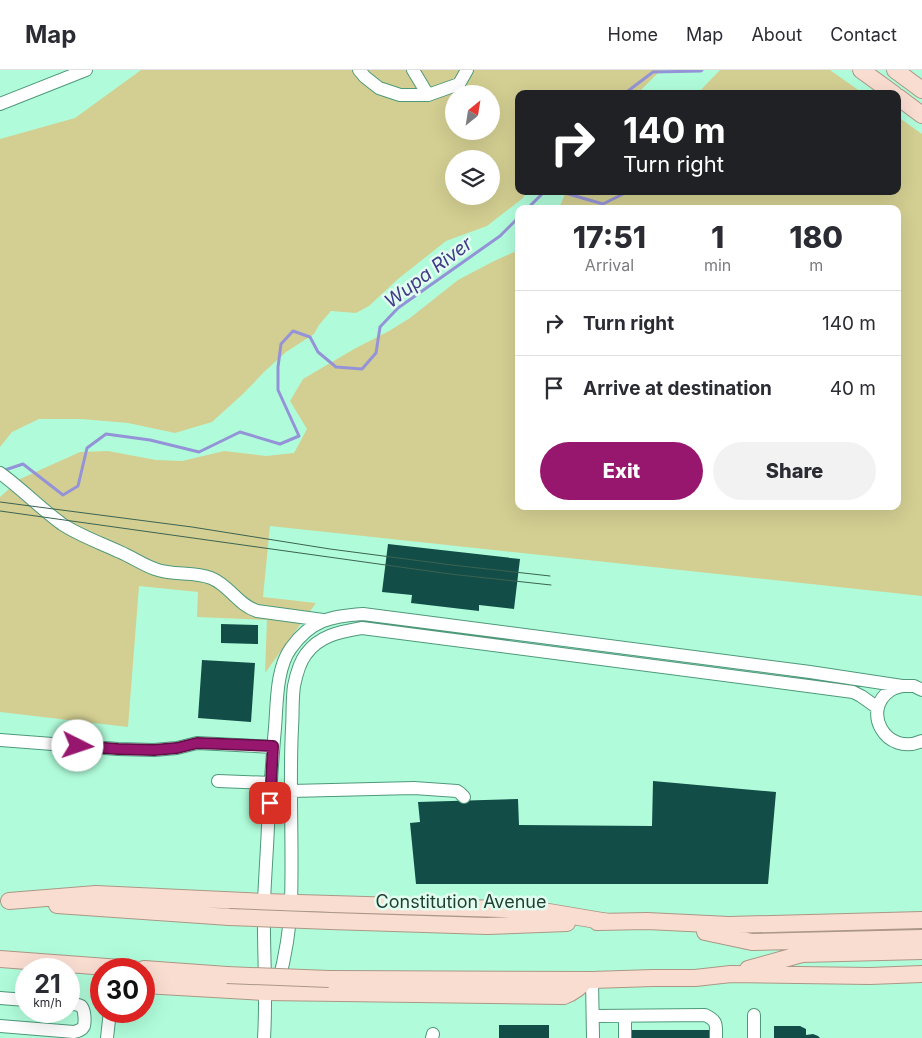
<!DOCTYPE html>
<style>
:root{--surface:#fff;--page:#f2f2f3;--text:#2b2b33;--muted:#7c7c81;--line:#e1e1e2;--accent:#97176f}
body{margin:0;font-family:Inter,sans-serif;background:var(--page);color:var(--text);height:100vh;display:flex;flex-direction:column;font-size:19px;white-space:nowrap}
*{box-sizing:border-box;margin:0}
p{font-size:16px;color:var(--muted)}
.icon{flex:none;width:28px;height:28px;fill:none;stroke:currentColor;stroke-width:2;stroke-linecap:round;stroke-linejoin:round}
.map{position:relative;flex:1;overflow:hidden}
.drawer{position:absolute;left:515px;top:135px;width:386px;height:305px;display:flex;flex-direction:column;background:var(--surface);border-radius:10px;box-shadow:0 5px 20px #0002}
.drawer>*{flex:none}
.top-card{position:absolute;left:515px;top:20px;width:386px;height:105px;border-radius:10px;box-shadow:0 5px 20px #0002;background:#202124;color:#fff;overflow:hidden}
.needle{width:32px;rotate:30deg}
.controls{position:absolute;left:445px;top:15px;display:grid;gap:10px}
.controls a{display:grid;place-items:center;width:55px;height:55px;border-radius:50%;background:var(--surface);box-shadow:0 5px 20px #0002;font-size:25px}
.speed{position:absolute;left:15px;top:888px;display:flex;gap:10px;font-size:25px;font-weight:700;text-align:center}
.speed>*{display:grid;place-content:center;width:65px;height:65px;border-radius:50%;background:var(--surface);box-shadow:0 5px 20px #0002;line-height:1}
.speed small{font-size:12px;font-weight:400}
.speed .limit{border:8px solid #d22;background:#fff;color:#111}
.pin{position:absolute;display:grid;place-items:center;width:42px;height:42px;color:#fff;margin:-21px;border-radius:10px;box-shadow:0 2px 8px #0006}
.me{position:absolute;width:55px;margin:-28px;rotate:94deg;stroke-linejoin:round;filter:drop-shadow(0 0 4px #0008)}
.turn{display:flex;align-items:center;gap:18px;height:105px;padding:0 25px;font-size:22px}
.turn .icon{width:65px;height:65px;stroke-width:2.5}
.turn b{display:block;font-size:35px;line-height:42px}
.eta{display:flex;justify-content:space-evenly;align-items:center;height:85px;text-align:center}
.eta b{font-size:30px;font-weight:800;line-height:35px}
.button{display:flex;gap:10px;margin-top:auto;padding:10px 25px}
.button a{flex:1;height:58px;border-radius:30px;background:var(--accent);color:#fff;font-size:20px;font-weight:800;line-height:58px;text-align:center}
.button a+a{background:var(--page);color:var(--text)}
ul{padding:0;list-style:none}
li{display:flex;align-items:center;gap:15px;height:65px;padding:0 25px;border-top:1px solid var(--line)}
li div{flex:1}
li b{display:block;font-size:19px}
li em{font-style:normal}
header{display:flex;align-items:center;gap:30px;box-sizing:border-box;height:70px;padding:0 25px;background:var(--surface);border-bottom:1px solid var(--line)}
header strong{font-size:24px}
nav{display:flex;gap:28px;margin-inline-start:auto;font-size:18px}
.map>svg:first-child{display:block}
.green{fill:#d3cf92;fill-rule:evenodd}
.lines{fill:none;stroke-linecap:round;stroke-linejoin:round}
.stream{stroke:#9593d7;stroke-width:3}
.building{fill:#124d47}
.minor-casing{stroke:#4e997a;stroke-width:14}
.major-casing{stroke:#ab9786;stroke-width:18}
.minor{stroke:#fff;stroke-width:12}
.major{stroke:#faddd1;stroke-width:16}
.tram{stroke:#3b6352;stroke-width:1}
.major-bridge-casing{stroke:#ab9786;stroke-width:18;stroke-linecap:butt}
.major-bridge{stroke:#faddd1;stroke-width:16}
.route-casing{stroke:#620f48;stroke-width:12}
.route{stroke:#97176f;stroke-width:9}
.labels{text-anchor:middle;stroke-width:5;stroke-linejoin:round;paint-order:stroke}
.street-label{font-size:18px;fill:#1f3e31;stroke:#e1fef0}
.water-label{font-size:19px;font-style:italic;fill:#443a8b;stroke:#e1fef0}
</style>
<header>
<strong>Map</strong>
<nav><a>Home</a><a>Map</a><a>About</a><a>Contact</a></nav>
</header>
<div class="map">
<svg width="922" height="968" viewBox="0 0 922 968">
<rect width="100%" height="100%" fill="#b0fcda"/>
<path class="green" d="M 141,0 L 661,0 L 641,20 L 627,24 L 519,24 L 519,121 L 527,121 L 523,128 L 487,156 L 446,171 L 398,209 L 369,236 L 356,243 L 331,241 L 319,255 L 314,264 L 286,282 L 264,302 L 244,323 L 212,352 L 175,363 L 128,353 L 81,349 L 39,349 L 12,362 L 0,377 L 0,69 L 75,48 ZM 454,24 L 491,24 L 491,61 L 454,61 ZM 454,89 L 491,89 L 491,126 L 454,126 Z
M 720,0 L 830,0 L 864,24 L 697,24 Z
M 898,47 L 922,64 L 922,526 L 270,456 L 263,527 L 316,533 L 265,603 L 267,550 L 197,547 L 198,522 L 139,516 L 128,657 L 0,642 L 0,427 L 20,409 L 80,382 L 108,381 L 156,390 L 182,391 L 224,381 L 266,386 L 294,383 L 307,359 L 290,331 L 303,309 L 354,279 L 389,261 L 410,248 L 458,210 L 494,191 L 519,180 L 519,436 L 898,436 L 898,139 L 559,139 L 566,121 L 898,121 Z"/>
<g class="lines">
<path class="stream" d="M 624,24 L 653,2 L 701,1 L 702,0
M 558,121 L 603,134 L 623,124 L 621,121
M 527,139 L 545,121
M 2,401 L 23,394 L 63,425 L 78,416 L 87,378 L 106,364 L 150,370 L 199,382 L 240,362 L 280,374 L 299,366 L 278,320 L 278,297 L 281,274 L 293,261 L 310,267 L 318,282 L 336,297 L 362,299 L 376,283 L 380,257 L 398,238 L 500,166 L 519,147"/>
</g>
<path class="building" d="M 388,474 L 520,489 L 514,539 L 479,535 L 479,541 L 411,533 L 412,525 L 382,522 Z
M 221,554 L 258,555 L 258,574 L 221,573 Z
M 202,590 L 255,593 L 251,652 L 198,648 Z
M 653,711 L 776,722 L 768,814 L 416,814 L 410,753 L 420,752 L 418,732 L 518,729 L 519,755 L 652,756 Z
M 499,955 L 549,955 L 549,968 L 499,968 Z
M 774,956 L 800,956 L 806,959 L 806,965 L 813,964 L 818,966 L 820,968 L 774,968 Z
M 631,960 L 715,960 L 714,968 L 631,968 Z"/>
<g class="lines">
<defs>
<path id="minor" d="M 359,0 L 365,7 L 379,18 L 400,25 L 428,25 L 459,14 L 467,0
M 413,0 L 428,25
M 0,34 L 86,0
M 0,403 C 22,419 40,438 62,454 C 80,466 101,473 120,482 C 132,487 143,495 155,499 C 173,506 193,501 211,508 C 229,515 238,535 257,541 L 323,550
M 902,616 C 899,617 894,618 891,620 C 860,640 886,687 922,671
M 0,670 L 118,679 L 154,680 L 177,678 L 197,673 L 273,677
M 218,711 L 271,713
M 291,721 L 414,718 L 457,721 L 460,723 L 464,727
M 592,910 L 593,968
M 278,914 C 285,888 290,859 291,832 C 293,774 289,716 292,658 C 293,644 292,630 294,616 C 296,606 299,593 306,584 C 320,565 340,562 362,558 L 808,616 L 853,622 L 861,626 L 878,638
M 0,928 L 26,930
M 754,945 L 754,968
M 593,946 L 705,945 C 718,951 716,955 716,968
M 625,947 L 625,968
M 0,956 L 74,962 C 78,961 82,960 84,956 C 85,951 85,940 81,936 C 77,934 73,934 69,934
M 107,968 L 110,941
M 264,968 C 267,923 263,877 264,832 C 265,807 267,781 268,756 C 270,724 272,691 275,658 C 277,634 276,598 291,578 C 311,550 331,546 363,544 L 810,602 L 902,616 L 914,616 L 922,620
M 432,968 L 433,964"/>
<path id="major" d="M 861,0 L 894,24
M 895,0 L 922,20
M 898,27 L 922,45
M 9,831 L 96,824 L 264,832 L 537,840 L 608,852
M 57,835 L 229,847
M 330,851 L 487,856 L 567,853
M 597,852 L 647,851 L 729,855 L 922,850
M 705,862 L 752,872 L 922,868
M 0,889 L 134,899
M 144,899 L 227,905
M 748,899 L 802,884 L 922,881
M 329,909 L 592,910 L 653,908 L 695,908 L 731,904 L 870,906 L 922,904
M 144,915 L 265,922 L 564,926 C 574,922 580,918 586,910"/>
</defs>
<use href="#minor" class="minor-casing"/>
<use href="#major" class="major-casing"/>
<use href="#minor" class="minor"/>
<use href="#major" class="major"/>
<path class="tram" d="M 0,432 L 192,457 L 330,479 L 452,495 L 550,506
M 0,441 L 450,504 L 551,515"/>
<defs>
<path id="major-bridge" d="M 229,847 L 330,851
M 227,905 L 329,909"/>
</defs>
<use href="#major-bridge" class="major-bridge-casing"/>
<use href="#major-bridge" class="major-bridge"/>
</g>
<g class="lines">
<defs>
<path id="route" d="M 78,676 L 118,679 L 154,680 L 177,678 L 197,673 L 273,676 L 270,733"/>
</defs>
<use href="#route" class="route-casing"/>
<use href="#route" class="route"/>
</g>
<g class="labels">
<g class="street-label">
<text x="461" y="838">Constitution Avenue</text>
</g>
<g class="water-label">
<text transform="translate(428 202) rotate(-37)" y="7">Wupa River</text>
</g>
</g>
</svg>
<div class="controls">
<a><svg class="needle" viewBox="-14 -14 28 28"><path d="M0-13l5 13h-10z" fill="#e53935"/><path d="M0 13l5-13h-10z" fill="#7c7c81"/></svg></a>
<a><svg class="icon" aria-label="layers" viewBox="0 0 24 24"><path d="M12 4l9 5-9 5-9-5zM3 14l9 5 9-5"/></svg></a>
</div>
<div class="speed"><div>21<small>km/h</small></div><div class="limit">30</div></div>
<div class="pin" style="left:270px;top:733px;background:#d93025"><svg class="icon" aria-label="arrive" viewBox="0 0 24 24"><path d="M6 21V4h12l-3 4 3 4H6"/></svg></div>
<svg class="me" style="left:78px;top:676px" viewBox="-20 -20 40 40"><circle r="19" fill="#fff"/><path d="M0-13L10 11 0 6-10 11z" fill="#97176f"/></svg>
<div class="top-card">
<div class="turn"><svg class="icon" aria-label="right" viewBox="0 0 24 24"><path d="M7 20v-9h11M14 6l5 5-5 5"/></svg><div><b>140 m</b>Turn right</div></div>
</div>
<section class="drawer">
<div class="eta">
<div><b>17:51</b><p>Arrival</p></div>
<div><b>1</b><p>min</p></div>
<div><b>180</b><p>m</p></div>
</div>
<ul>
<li><svg class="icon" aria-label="right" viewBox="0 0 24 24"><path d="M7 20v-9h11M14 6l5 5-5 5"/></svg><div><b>Turn right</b></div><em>140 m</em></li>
<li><svg class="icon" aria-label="arrive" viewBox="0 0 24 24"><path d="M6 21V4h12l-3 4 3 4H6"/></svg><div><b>Arrive at destination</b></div><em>40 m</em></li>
</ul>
<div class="button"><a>Exit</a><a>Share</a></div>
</section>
</div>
